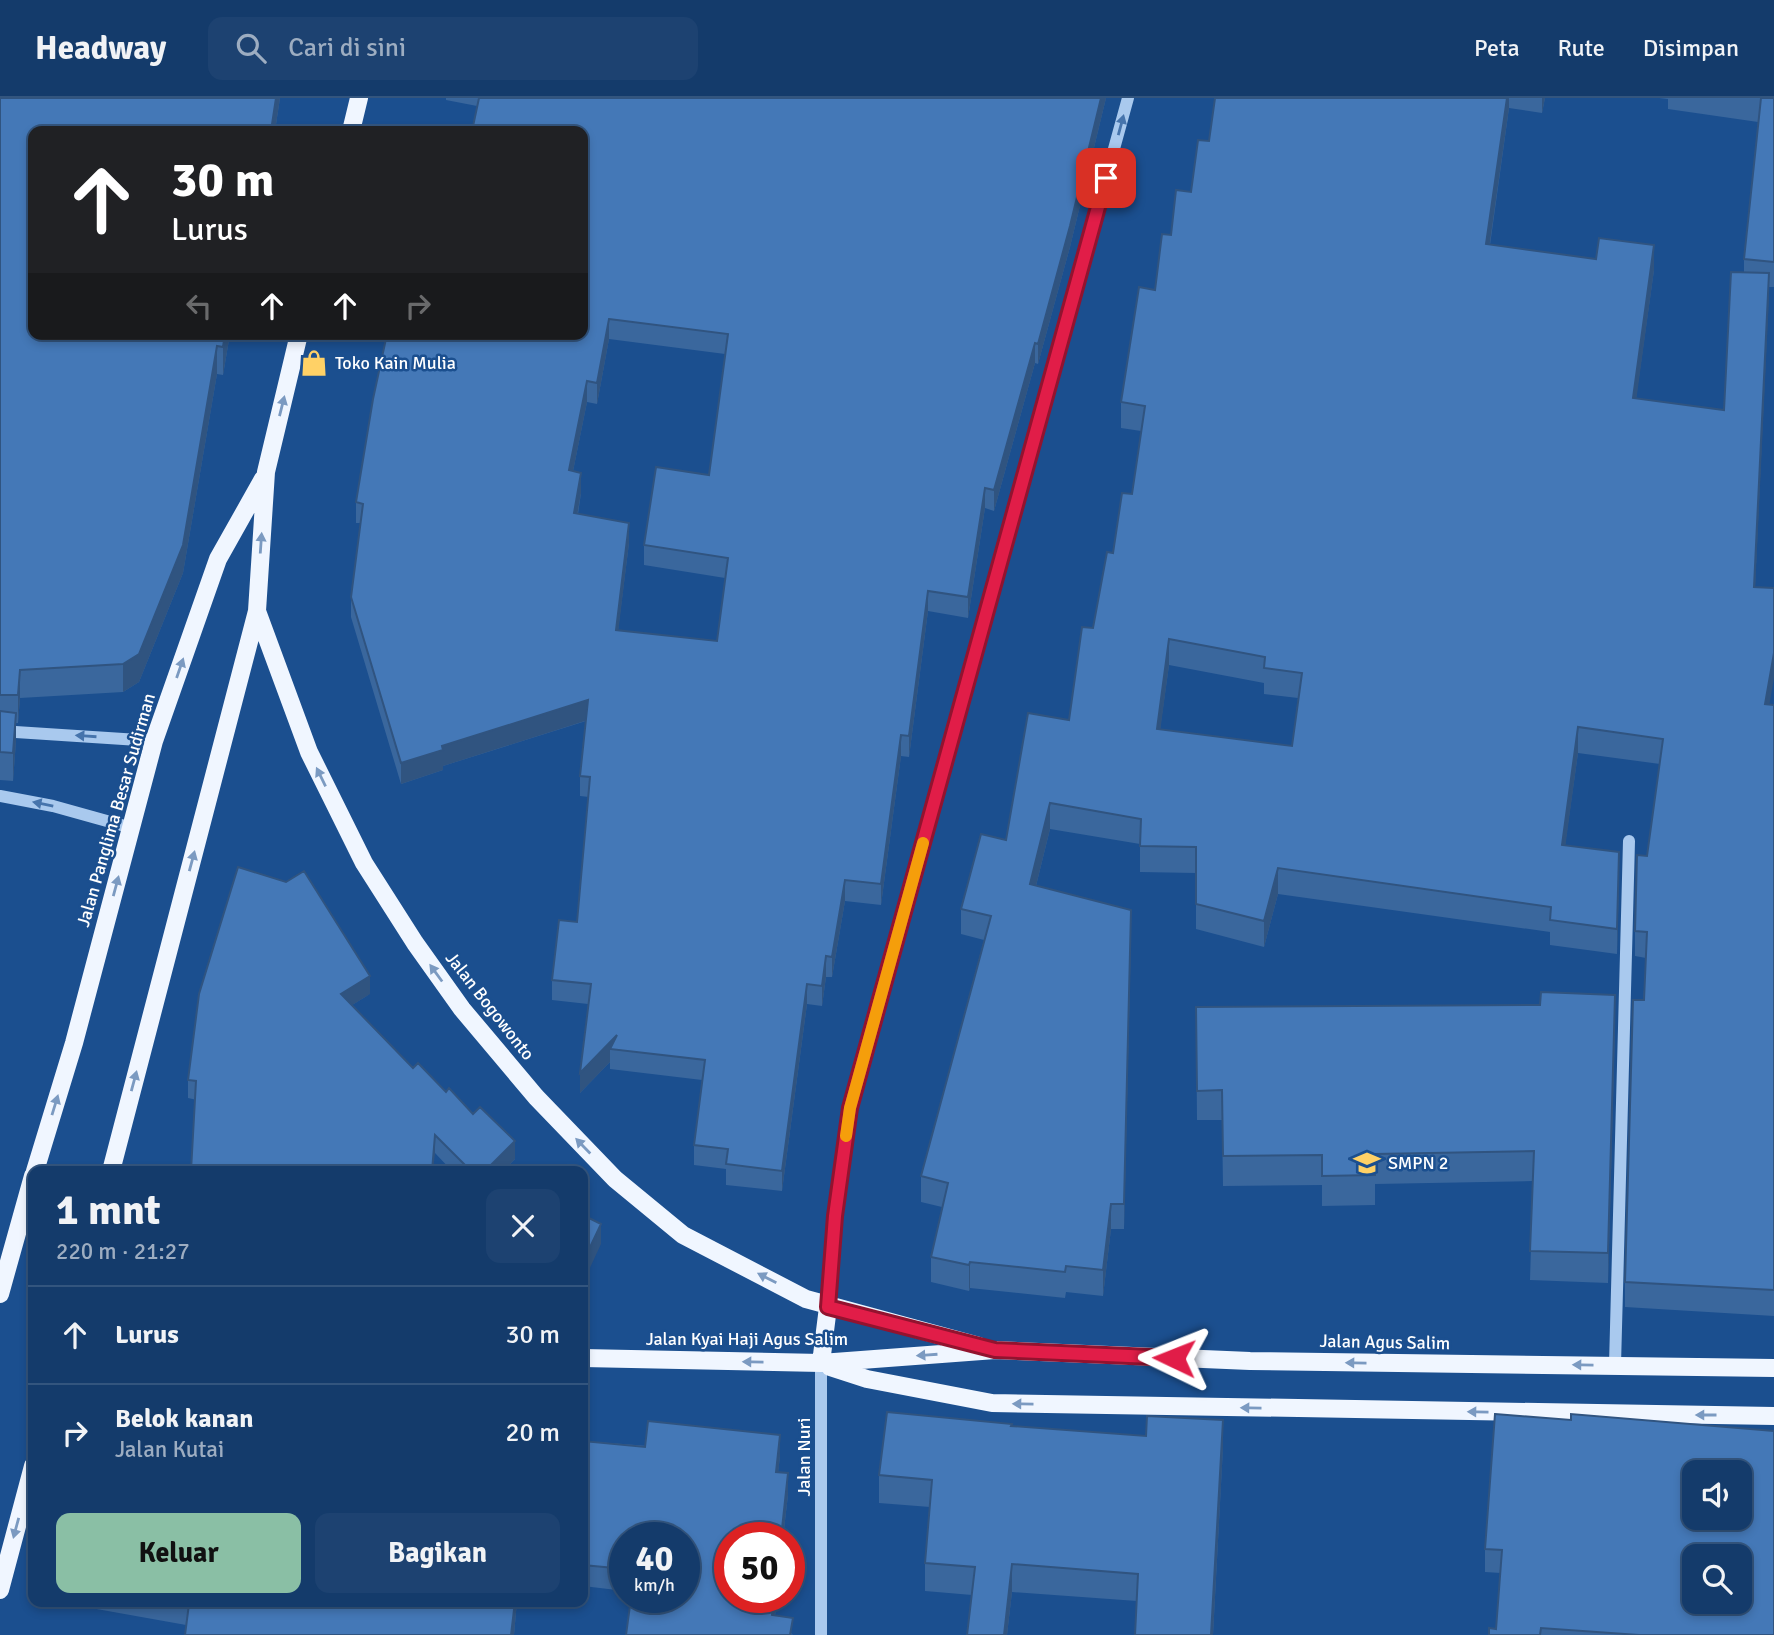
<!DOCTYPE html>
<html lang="id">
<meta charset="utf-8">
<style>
:root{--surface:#143b6b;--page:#1d4271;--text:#f1f3f6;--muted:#9dadc1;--line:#33557e;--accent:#8abfa5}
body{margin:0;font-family:Signika,sans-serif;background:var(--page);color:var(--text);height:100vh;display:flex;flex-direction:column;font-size:26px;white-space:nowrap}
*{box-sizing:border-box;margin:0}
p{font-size:23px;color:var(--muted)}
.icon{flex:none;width:38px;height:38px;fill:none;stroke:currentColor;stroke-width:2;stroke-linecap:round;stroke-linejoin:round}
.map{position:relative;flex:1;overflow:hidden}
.drawer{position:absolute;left:28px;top:1068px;width:560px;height:441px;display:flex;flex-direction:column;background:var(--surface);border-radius:14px;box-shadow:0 4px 10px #0003,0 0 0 2px var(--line)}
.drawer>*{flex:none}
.top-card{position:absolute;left:28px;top:28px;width:560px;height:214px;border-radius:14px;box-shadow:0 4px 10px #0003,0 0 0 2px var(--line);background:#202124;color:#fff;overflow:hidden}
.tools{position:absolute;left:1682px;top:1362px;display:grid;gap:14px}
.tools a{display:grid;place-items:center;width:70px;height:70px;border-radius:14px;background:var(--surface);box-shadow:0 4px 10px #0003,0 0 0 2px var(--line);font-size:35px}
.speed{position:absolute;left:609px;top:1424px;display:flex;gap:14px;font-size:35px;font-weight:700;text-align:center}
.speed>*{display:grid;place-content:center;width:91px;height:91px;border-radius:50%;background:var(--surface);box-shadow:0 4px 10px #0003,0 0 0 2px var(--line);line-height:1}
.speed small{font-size:18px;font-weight:400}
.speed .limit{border:10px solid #d22;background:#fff;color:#111}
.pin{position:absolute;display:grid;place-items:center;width:60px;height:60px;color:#fff;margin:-30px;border-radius:14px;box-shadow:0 4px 10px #0006}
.me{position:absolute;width:77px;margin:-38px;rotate:272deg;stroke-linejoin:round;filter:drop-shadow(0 0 5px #0008)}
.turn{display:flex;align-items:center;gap:24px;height:147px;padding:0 28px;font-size:32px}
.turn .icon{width:91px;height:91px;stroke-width:2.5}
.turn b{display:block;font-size:49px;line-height:60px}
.lanes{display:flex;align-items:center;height:66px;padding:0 28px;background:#0003;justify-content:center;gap:35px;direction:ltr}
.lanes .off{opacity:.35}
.round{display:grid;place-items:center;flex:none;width:74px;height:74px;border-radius:14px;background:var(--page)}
.overview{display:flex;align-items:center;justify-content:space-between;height:119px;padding:0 28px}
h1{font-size:42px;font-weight:700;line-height:52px}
.action{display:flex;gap:14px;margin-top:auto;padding:14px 28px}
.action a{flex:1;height:80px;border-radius:14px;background:var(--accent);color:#111;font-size:28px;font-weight:700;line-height:80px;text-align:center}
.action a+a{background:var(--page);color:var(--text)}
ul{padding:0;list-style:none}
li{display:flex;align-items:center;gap:21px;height:98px;padding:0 28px;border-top:2px solid var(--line)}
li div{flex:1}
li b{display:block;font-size:26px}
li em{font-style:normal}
header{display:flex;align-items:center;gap:42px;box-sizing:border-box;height:98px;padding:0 35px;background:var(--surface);border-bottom:2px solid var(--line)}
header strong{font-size:33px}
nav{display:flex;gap:38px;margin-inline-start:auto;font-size:24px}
.search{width:490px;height:63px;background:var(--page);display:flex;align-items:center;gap:18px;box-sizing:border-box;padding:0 24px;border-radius:14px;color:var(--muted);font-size:26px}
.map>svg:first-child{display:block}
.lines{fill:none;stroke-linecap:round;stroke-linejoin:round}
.minor{stroke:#a9c9ee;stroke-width:12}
.major{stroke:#f0f6ff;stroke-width:18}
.wall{fill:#3a679d;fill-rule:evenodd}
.shaded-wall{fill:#305480}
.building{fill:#4478b7;stroke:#305480;stroke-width:2;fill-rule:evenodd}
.oneway{fill:#4674ac}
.oneway2{fill:#7b9ac1}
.route-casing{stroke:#92132f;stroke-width:18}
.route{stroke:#e11d48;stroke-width:12}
.slow{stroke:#f59e0b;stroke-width:12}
.labels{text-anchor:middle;stroke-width:5;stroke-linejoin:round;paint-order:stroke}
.poi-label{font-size:18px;fill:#fff;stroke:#1b4f8f;text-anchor:start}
.street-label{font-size:18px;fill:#fff;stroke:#1b4f8f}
</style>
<header>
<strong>Headway</strong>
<div class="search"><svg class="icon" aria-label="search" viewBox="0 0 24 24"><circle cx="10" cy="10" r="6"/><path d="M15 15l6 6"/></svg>Cari di sini</div>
<nav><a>Peta</a><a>Rute</a><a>Disimpan</a></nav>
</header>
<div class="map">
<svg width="1774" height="1537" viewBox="0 0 1774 1537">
<rect width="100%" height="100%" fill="#1b4f8f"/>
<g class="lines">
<path class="minor" d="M 0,633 L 154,643
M 0,698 L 53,708 L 132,730
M 828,1209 L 835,1118 L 850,1010 L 1128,0
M 821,1265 L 821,1537
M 1615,1267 L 1629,743"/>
<path class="major" d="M 351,33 L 359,0
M 257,513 L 309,654 L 364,765 L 415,845 L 462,911 L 536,999 L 615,1081 L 683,1137 L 806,1201 L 979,1248
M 35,1073 L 74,945 L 154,643 L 218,461 L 263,381
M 111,1073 L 257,513 L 266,374 L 299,236
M 0,1196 L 33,1078
M 583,1260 L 821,1265 L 995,1252 L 1250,1263 L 1774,1270
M 821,1265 L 828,1209
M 830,1269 L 867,1281 L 992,1305 L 1774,1318
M 0,1492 L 33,1368"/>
</g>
<path class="wall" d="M 0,0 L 280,0 L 275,33 L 33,33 L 33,236 L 230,236 L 223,277 L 217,276 L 183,475 L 139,584 L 123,594 L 20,600 L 18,625 L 16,625 L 16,643 L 13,683 L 0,682 Z
M 446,0 L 1106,0 L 1070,149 L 1038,266 L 1035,265 L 994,413 L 985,410 L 968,520 L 928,513 L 909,659 L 901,658 L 881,807 L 845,803 L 832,879 L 826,879 L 822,908 L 807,906 L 782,1093 L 726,1087 L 726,1071 L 694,1067 L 694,1047 L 702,982 L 610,971 L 610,964 L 580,995 L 588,906 L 552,902 L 552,882 L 577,824 L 589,699 L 580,698 L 580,678 L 586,623 L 443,668 L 443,672 L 401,686 L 351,519 L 351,499 L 361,425 L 356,425 L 356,404 L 583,236 L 477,8 L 446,2 ZM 609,241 L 725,256 L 709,377 L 644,447 L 644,467 L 725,480 L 717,543 L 618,532 L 629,445 L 578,416 L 581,395 L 573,373 L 587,304 L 597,306 Z
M 1215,0 L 1545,0 L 1542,15 L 1509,10 L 1490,147 L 1654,172 L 1636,300 L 1724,312 L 1744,174 L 1744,161 L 1758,24 L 1668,11 L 1668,1 L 1659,0 L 1774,0 L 1774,189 L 1769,189 L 1755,489 L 1769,607 L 1774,607 L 1774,1218 L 1625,1209 L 1625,1184 L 1646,860 L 1635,858 L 1635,833 L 1647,758 L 1660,666 L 1578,655 L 1565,747 L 1619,780 L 1617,856 L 1550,847 L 1550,834 L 1278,796 L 1264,849 L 1196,831 L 1196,775 L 1140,774 L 1140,746 L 1050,731 L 1036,788 L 1131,838 L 1124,1131 L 1111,1131 L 1103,1198 L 1066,1194 L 1065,1200 L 970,1190 L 969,1193 L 931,1184 L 931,1159 L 942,1109 L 921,1104 L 921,1078 L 984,842 L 961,836 L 961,811 L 1006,742 L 1069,622 L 1113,455 L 1132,396 L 1141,333 L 1121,330 L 1121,304 L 1155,192 L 1171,137 L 1191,94 L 1209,43 ZM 1169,567 L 1264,585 L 1264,596 L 1298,600 L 1292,648 L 1160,631 Z
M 370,896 L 352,907 L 413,970 L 446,994 L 515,1061 L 503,1073 L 452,1073 L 435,1055 L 188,1000 L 188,982 Z
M 1196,909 L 1615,927 L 1608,1185 L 1530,1182 L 1533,1083 L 1375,1086 L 1375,1107 L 1322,1108 L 1322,1087 L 1223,1088 L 1222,1022 L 1197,1022 Z
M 1495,1316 L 1774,1537 L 1489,1537 L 1496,1531 L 1501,1475 L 1485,1474 L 1485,1451 Z
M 1012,1328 L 1223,1349 L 1213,1537 L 1135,1537 L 1137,1503 L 1012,1494 L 1007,1537 L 967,1537 L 972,1497 L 925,1493 L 925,1465 L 930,1409 L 879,1405 L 879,1377 Z
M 583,1343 L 780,1358 L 778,1374 L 788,1397 L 783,1440 L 730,1440 L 730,1500 L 777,1500 L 775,1518 L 793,1537 L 684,1500 L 625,1440 L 625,1493 L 583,1488 Z
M 52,1503 L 517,1503 L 514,1537 L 186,1527 Z"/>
<path class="shaded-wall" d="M 276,0 L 280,0 L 275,33 L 271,33 Z
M 1101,0 L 1106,0 L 1070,149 L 1038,266 L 1038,246 Z
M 1507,0 L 1509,0 L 1509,10 L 1486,172 L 1486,146 Z
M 1542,0 L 1545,0 L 1542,15 Z
M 1654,147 L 1654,172 L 1633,326 L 1633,300 Z
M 1769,175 L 1769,201 L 1754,515 L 1754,489 Z
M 609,221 L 609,241 L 597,306 L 597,285 Z
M 225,236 L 230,236 L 223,277 L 223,249 Z
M 1035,245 L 1035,265 L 994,413 L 994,392 Z
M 217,248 L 217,276 L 183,475 L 139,584 L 123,594 L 123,566 Z
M 587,283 L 587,304 L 569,393 L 569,372 Z
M 581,375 L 581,395 L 574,435 L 574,415 Z
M 985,390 L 985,410 L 968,520 L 968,499 Z
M 629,425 L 629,445 L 616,552 L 616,532 Z
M 928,493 L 928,513 L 909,659 L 909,638 Z
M 1169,541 L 1169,567 L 1157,657 L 1157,631 Z
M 1774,555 L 1774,580 L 1765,632 L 1765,606 Z
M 20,572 L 20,600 L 18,625 L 18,597 Z
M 588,602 L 588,622 L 443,668 L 443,672 L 401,686 L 401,665 L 442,648 Z
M 16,615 L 16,643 L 13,683 L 13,655 Z
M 1578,629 L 1578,655 L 1562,773 L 1562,747 Z
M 901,637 L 901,658 L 881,807 L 881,786 Z
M 1050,705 L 1050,731 L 1030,812 L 1030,786 Z
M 1619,754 L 1619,780 L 1617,856 L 1617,831 Z
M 1278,770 L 1278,796 L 1264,849 L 1264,823 Z
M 845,782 L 845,803 L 832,879 L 832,859 Z
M 1131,812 L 1131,838 L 1124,1131 L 1124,1106 Z
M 826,858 L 826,879 L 822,908 L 822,888 Z
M 370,878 L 370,896 L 341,914 L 341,896 Z
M 807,886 L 807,906 L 782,1093 L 782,1073 Z
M 1615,897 L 1615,927 L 1608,1185 L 1608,1155 Z
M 617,937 L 610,951 L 610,964 L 580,995 L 580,975 Z
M 435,1037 L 435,1055 L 433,1073 L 432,1073 Z
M 515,1043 L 515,1061 L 503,1073 L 485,1073 Z
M 1111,1106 L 1111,1131 L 1103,1198 L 1103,1172 Z
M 601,1126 L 601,1146 L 583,1185 L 583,1164 Z
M 970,1164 L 970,1190 L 969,1193 L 969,1167 Z
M 1223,1322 L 1223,1349 L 1213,1537 L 1211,1537 Z
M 780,1337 L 780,1358 L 776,1395 L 776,1374 Z
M 788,1375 L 788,1397 L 783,1440 L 781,1440 Z
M 1012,1466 L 1012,1494 L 1007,1537 L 1004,1537 Z
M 774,1500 L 777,1500 L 772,1537 L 772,1517 Z
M 515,1503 L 517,1503 L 514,1537 L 511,1537 Z"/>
<path class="building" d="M 0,0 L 276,0 L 271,33 L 33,33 L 33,236 L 225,236 L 223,249 L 217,248 L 183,447 L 139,556 L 123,566 L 20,572 L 18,597 L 0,597 Z
M 479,0 L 1101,0 L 1070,128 L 1038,246 L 1035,245 L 994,392 L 985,390 L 968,499 L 928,493 L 909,638 L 901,637 L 881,786 L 845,782 L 832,859 L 826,858 L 822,888 L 807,886 L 782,1073 L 726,1066 L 728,1051 L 694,1047 L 705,962 L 610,951 L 617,937 L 580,975 L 591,886 L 552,882 L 559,822 L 577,824 L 590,679 L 580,678 L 588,602 L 442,648 L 443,652 L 401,665 L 351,499 L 363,406 L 356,404 L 373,301 L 387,236 L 583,236 L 583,33 L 472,33 ZM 609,221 L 728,236 L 709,377 L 656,369 L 644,447 L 728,460 L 717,543 L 616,532 L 629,425 L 574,415 L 581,375 L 569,372 L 587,283 L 597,285 Z
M 1215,0 L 1507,0 L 1486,146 L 1596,161 L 1599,140 L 1654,147 L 1633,300 L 1724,312 L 1731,174 L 1769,175 L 1754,489 L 1774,490 L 1774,555 L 1765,606 L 1774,607 L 1774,1192 L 1625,1184 L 1633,902 L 1644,902 L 1647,834 L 1635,833 L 1637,757 L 1647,758 L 1663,641 L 1578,629 L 1562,747 L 1619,754 L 1617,831 L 1550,822 L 1551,809 L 1278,770 L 1264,823 L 1196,806 L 1196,749 L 1140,748 L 1141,721 L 1050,705 L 1030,786 L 1131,812 L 1124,1106 L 1111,1106 L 1103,1172 L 1066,1168 L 1065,1174 L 970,1164 L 969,1167 L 931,1159 L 948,1085 L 921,1078 L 991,818 L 961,811 L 981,736 L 1006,742 L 1028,615 L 1069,622 L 1082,529 L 1093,530 L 1107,454 L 1113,455 L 1122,395 L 1132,396 L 1145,308 L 1121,304 L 1139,189 L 1155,192 L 1162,136 L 1171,137 L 1176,92 L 1191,94 L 1198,42 L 1209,43 ZM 1169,541 L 1265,559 L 1264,570 L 1302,575 L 1292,648 L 1157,631 Z
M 1761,0 L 1774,0 L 1774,164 L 1744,161 Z
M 0,613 L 16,615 L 13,655 L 0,654 Z
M 238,769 L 286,784 L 304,773 L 370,878 L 341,896 L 413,970 L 418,965 L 446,994 L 449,990 L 473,1016 L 480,1009 L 515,1043 L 485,1073 L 471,1073 L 435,1037 L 432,1073 L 191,1073 L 196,983 L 188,982 L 199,896 Z
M 1541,894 L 1615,897 L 1608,1155 L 1530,1153 L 1534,1053 L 1375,1056 L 1375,1077 L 1322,1078 L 1322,1057 L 1223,1058 L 1222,992 L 1197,993 L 1196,909 L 1540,907 Z
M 583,1117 L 601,1126 L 583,1164 Z
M 887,1314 L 1012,1326 L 1011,1328 L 1146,1338 L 1147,1318 L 1223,1322 L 1211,1537 L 1135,1537 L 1138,1476 L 1012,1466 L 1004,1537 L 967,1537 L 975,1469 L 925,1465 L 932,1382 L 879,1377 Z
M 1495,1316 L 1571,1322 L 1571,1316 L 1774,1333 L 1774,1537 L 1639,1537 L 1541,1530 L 1540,1537 L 1489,1537 L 1489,1530 L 1496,1531 L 1502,1452 L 1485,1451 ZM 1694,1374 L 1740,1374 L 1740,1419 L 1694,1419 ZM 1694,1458 L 1740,1458 L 1740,1503 L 1694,1503 Z
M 648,1323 L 780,1337 L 776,1374 L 788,1375 L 781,1440 L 730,1440 L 730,1500 L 774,1500 L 772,1517 L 793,1520 L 790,1537 L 626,1537 L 631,1500 L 684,1500 L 684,1440 L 625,1440 L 625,1471 L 583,1467 L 583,1343 L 645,1349 Z
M 173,1503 L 515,1503 L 511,1537 L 185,1537 L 189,1506 Z"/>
<defs><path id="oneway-solid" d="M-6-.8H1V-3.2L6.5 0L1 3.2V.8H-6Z" transform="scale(1.75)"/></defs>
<g class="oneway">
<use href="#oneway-solid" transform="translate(1121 27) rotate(-75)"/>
<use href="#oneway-solid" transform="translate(86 638) rotate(-176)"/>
<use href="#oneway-solid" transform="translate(43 706) rotate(-168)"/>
</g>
<g class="oneway2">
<use href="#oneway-solid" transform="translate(282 308) rotate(-76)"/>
<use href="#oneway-solid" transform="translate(261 445) rotate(-86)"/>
<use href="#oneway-solid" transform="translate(180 570) rotate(-71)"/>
<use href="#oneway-solid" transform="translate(321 679) rotate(-116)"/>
<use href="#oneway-solid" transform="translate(192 763) rotate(-75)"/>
<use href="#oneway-solid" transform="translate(116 788) rotate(-75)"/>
<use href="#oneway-solid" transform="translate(436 875) rotate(-126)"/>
<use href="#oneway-solid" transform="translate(134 983) rotate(-75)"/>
<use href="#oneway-solid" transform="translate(55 1007) rotate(-73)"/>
<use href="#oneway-solid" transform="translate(583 1048) rotate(-134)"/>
<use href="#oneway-solid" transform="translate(767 1180) rotate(-153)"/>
<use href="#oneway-solid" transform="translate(927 1257) rotate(176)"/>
<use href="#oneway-solid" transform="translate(753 1264) rotate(-179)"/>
<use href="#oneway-solid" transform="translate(1356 1265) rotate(-179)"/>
<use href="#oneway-solid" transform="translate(1583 1267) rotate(-179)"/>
<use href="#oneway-solid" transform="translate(1023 1306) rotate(-179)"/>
<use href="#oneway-solid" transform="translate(1251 1310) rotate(-179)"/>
<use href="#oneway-solid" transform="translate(1478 1314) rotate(-179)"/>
<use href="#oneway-solid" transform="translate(1706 1317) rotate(-180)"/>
<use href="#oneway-solid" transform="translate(16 1430) rotate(105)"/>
</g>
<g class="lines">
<defs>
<path id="route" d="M 1106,80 L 850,1010 L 835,1118 L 828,1209 L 995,1252 L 1174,1260"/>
</defs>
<use href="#route" class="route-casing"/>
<use href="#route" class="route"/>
<path class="slow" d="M 846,1038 L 850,1010 L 923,745"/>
</g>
<defs>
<symbol id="shop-bare" viewBox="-9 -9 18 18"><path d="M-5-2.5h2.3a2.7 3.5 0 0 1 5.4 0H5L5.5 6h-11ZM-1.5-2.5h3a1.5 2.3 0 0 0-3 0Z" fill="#ffd166" stroke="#1b4f8f" stroke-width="2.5" paint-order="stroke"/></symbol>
<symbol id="school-bare" viewBox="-9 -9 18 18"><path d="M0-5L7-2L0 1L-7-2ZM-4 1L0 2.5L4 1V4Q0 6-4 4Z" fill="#ffd166" stroke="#1b4f8f" stroke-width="2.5" paint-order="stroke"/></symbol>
</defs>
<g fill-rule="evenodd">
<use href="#shop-bare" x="295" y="246" width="38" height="38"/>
<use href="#school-bare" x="1348" y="1046" width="38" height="38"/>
</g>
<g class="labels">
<g class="poi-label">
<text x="335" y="271">Toko Kain Mulia</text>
<text x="1388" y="1071">SMPN 2</text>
</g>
<g class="street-label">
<text transform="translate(116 712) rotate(-74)" y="6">Jalan Panglima Besar Sudirman</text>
<text transform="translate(490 908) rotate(52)" y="6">Jalan Bogowonto</text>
<text x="747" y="1247">Jalan Kyai Haji Agus Salim</text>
<text transform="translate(1385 1244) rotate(1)" y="6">Jalan Agus Salim</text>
<text transform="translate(804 1359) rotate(-90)" y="6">Jalan Nuri</text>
</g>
</g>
</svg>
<div class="tools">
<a><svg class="icon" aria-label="sound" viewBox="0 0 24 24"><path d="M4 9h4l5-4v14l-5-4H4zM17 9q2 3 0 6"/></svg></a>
<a><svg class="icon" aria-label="search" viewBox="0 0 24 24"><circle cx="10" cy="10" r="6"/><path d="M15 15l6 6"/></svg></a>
</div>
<div class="speed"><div>40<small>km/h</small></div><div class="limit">50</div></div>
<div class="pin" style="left:1106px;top:80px;background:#d93025"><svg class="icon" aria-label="arrive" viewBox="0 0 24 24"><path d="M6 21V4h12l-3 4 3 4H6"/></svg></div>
<svg class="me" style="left:1174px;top:1260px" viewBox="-20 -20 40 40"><path d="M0-17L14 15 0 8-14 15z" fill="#e11d48" stroke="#fff" stroke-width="4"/></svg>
<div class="top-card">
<div class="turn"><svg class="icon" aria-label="ahead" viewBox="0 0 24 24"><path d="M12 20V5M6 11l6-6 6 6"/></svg><div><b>30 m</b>Lurus</div></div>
<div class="lanes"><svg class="icon off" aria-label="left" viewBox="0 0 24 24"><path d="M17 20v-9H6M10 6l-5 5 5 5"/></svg><svg class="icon" aria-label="ahead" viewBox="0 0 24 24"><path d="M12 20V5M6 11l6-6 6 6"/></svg><svg class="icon" aria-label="ahead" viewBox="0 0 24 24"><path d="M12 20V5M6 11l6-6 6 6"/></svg><svg class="icon off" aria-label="right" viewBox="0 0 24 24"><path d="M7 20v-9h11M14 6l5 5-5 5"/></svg></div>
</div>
<section class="drawer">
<div class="overview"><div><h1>1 mnt</h1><p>220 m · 21:27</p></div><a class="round"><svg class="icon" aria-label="close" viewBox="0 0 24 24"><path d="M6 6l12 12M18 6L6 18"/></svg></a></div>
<ul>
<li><svg class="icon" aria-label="ahead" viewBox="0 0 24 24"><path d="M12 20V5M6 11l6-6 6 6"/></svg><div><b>Lurus</b></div><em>30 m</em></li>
<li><svg class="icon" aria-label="right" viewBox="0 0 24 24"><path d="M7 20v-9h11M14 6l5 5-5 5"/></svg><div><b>Belok kanan</b><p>Jalan Kutai</p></div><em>20 m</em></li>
</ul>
<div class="action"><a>Keluar</a><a>Bagikan</a></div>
</section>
</div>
